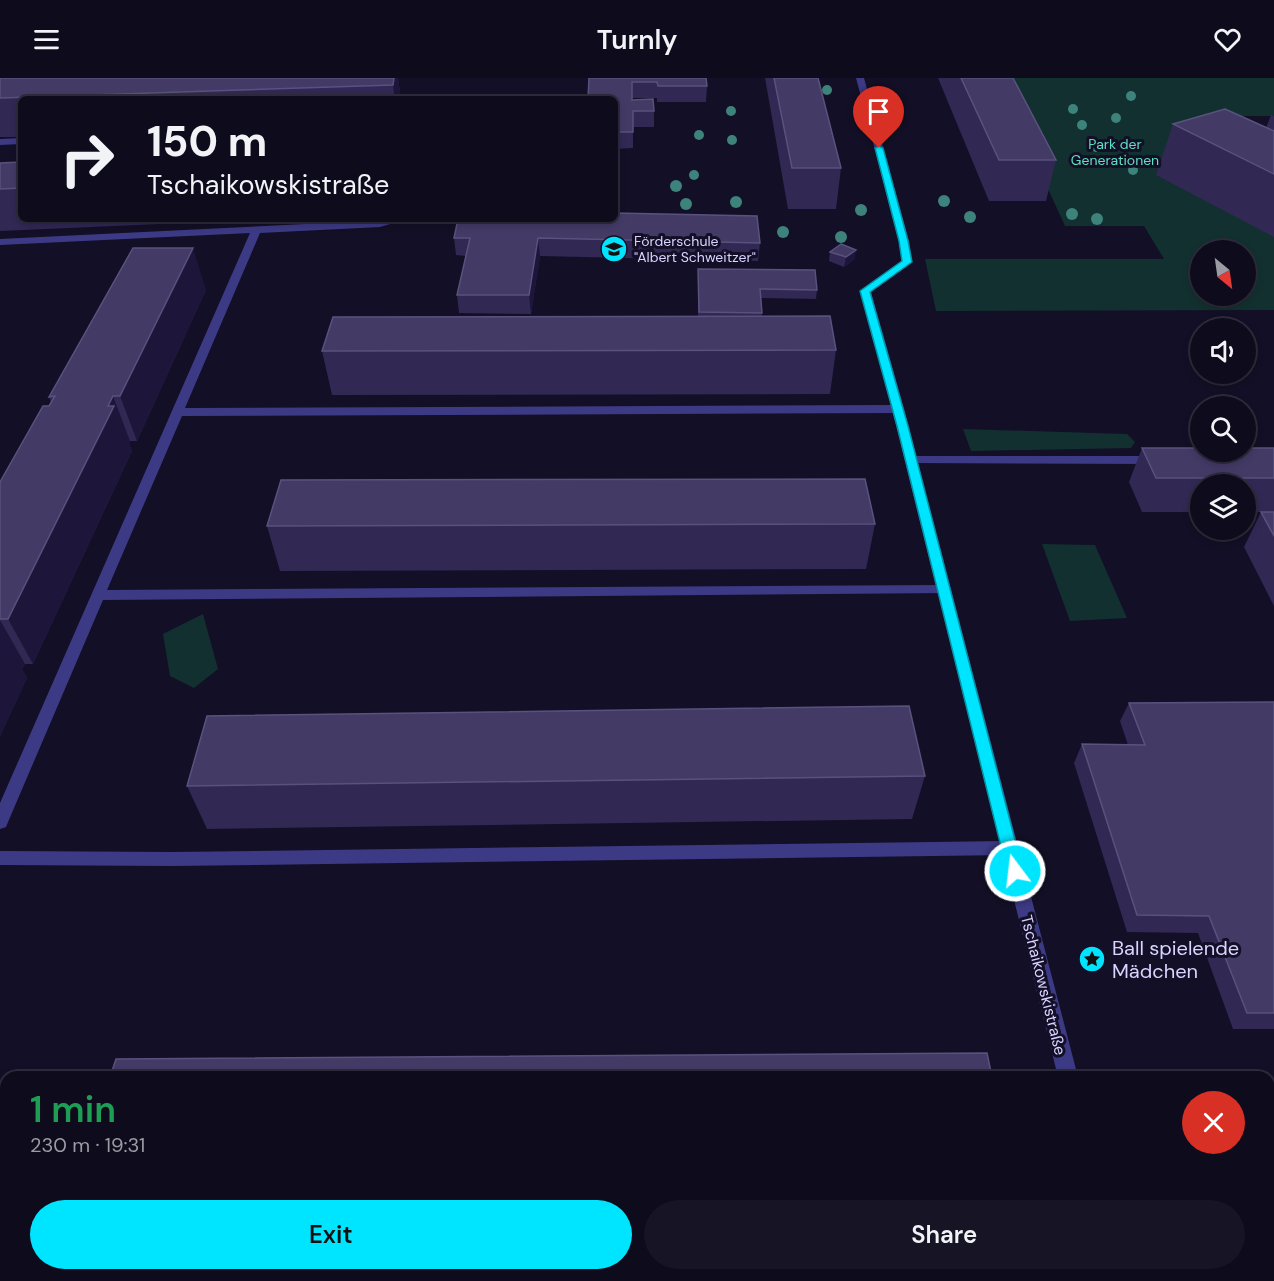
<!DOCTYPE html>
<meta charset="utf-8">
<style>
:root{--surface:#0e0b1c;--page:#171425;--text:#f1f3f6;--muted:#9b9ba3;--line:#2e2b3b;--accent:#00e5ff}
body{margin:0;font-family:"DM Sans",sans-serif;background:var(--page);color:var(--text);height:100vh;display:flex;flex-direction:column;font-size:22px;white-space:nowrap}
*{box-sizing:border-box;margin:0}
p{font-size:20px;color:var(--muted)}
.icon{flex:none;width:33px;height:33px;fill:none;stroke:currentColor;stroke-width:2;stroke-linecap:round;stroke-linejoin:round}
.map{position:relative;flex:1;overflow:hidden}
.panel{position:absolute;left:0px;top:993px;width:1275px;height:210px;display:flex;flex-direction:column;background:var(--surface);border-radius:18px 18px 0 0;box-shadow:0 3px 9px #0003,0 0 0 2px var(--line)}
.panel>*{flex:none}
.guide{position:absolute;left:18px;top:18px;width:600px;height:126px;border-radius:9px;box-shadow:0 3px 9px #0003,0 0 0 2px var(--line);background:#0e0b1c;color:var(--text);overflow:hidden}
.needle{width:39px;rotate:151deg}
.buttons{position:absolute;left:1190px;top:162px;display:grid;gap:12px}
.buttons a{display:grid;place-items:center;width:66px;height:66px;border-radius:50%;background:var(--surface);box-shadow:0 3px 9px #0003,0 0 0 2px var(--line);font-size:30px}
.pin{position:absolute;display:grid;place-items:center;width:51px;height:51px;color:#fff;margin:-62px -26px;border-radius:50% 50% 50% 0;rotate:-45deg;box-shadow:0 0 6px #0007}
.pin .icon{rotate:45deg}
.me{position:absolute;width:66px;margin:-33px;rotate:345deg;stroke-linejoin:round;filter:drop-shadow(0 0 4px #0008)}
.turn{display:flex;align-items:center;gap:21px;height:126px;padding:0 30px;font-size:27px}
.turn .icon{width:78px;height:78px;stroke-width:2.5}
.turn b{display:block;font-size:42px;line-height:51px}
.round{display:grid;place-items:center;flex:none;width:63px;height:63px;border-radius:32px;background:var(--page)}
.overview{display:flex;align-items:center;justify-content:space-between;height:102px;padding:0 30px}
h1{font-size:36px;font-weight:600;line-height:45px;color:#1e9e55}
.cta{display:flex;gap:12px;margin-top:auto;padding:12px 30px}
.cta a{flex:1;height:69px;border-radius:36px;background:var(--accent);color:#111;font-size:24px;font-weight:600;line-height:69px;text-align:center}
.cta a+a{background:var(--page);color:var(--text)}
header{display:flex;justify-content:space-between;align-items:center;height:78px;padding:0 30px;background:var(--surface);font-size:27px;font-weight:600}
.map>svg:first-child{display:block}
.green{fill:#12302f;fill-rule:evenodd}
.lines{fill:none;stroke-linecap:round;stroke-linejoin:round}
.lane{fill:#3d3a85;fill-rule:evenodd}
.street{fill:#3d3a85;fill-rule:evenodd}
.tree{fill:#3d827b}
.wall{fill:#312854}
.shaded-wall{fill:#1d163a}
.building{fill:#433a66;stroke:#5a527e;stroke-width:1.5}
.route{fill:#00e5ff;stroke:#0095a6;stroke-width:1.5}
.labels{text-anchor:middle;stroke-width:6;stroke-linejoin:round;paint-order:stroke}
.far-park-label{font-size:14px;fill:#5fe0c0;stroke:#130f26}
.far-poi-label{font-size:14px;fill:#d9d4ff;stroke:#130f26;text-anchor:start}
.street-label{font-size:16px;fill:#d9d4ff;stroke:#130f26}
.near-poi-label{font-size:20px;fill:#d9d4ff;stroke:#130f26;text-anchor:start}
</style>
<header><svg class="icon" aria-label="menu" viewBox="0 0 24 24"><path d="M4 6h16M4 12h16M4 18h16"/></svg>Turnly<svg class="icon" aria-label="heart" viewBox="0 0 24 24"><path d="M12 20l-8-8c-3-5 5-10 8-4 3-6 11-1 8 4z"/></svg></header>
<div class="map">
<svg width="1274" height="1203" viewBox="0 0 1274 1203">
<rect width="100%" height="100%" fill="#130f26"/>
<path class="green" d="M 997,0 L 1274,0 L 1274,38 L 1206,38 L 1274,91 L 1274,232 L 936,233 L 925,181 L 1164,181 L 1144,148 L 1065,148 ZM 1200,172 L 1245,172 L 1245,218 L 1200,218 Z
M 963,351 L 1127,356 L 1135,364 L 1131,370 L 971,373 Z
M 1042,466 L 1095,467 L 1127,540 L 1070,543 Z
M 203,536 L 218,591 L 194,610 L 170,598 L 163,556 Z
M 1269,1039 L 1274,1039 L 1274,1158 L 1269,1142 Z"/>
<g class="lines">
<path class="lane" d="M 21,60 L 21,66 L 0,67 L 0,61 Z
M 407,141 L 380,149 L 260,155 L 185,330 L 898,327 L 904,331 L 898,335 L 182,338 L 107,512 L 944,507 L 951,512 L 949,515 L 103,522 L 8,744 L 6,749 L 0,751 L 0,725 L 250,155 L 0,167 L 0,161 Z
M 911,378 L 1157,378 L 1163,382 L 1157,386 L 907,385 L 905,382 L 907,379 Z
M 1009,763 L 1015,765 L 1017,770 L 1015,775 L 1009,777 L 173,788 L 0,787 L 0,773 L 173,774 Z
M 0,1164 L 6,1164 L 6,1186 L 0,1186 Z"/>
<path class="street" d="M 856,0 L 864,0 L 909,163 L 912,184 L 871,214 L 904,331 L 1078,999 L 1058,999 L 892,331 L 860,213 L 902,183 L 899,163 Z
M 1106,1197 L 1128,1197 L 1130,1203 L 1108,1203 Z"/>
</g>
<g class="tree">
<circle cx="827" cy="12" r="5"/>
<circle cx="1131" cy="18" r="5"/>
<circle cx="1073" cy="31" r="5"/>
<circle cx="731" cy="33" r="5"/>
<circle cx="1116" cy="40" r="5"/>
<circle cx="1082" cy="47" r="5"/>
<circle cx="699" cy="57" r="5"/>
<circle cx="732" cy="62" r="5"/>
<circle cx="1096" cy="69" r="5"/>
<circle cx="1133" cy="92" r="5"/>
<circle cx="694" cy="97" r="5"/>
<circle cx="676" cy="108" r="6"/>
<circle cx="944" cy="123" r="6"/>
<circle cx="736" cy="124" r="6"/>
<circle cx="686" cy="126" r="6"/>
<circle cx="861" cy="132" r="6"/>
<circle cx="1072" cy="136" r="6"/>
<circle cx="970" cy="139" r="6"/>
<circle cx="1097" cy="141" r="6"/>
<circle cx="783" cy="154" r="6"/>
<circle cx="841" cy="159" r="6"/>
</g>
<path class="wall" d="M 0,0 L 398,0 L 401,21 L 21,21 L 21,59 L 0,59 Z
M 589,0 L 706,0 L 707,8 L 706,24 L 657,24 L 657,20 L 632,20 L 632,22 L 654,33 L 654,49 L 633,49 L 633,70 L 615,71 L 615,21 Z
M 765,0 L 818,0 L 841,90 L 836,131 L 788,131 Z
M 938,0 L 1013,0 L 1056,82 L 1046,123 L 989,123 Z
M 1271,37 L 1274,38 L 1274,159 L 1156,97 L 1173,46 L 1266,50 Z
M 21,84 L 21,141 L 276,141 L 0,153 L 0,85 Z
M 458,141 L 760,165 L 758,183 L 540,178 L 531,236 L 459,235 L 457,217 L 466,178 L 456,177 L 454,160 Z
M 830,174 L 855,181 L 844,189 L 829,183 Z
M 698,200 L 817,212 L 816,221 L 761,220 L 762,238 L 836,272 L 830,316 L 332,317 L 322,273 L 698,238 Z
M 206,212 L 137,363 L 130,363 L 129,365 L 132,373 L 33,586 L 25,586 L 22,591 L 27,600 L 0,658 L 0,404 L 49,328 L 51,324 L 49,319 Z
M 1142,370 L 1274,370 L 1274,434 L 1245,434 L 1245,406 L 1200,406 L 1200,434 L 1142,434 L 1129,404 Z
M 1261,434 L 1274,434 L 1274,528 L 1244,469 Z
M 875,446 L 866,491 L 280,493 L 267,448 Z
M 1274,624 L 1274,951 L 1233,951 L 1198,855 L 1127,854 L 1074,685 L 1082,666 L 1128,667 L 1120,643 L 1129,625 Z
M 925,698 L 912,741 L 207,751 L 187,708 Z"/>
<path class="shaded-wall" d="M 394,0 L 398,0 L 401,21 L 395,21 L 393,7 Z
M 538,160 L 540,178 L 531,236 L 529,217 Z
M 193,170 L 206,212 L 137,363 L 120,318 Z
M 856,172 L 855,181 L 844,189 L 846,179 Z
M 113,318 L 130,363 L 129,365 L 132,373 L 33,586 L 8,541 Z
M 0,542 L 25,586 L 22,591 L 27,600 L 0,658 Z"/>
<path class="building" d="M 0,0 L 394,0 L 393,7 L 0,20 Z
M 589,0 L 706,0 L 707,8 L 658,8 L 657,4 L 632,4 L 632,22 L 653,21 L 654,33 L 633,33 L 633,54 L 615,54 L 615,21 L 588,21 Z
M 774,0 L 818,0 L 841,90 L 792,90 Z
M 961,0 L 1013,0 L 1056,82 L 999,82 Z
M 1225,31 L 1274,53 L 1274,96 L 1173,46 Z
M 21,84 L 21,110 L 0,111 L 0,85 Z
M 615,135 L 757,138 L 760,165 L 538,160 L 529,217 L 457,217 L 470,160 L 454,160 L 458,141 L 615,141 Z
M 841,166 L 856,172 L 846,179 L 830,174 Z
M 133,170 L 193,170 L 120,318 L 113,318 L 108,328 L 114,328 L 8,541 L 0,541 L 0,404 L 43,328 L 49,328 L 55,318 L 49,319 Z
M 698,191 L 815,192 L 817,212 L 760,211 L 762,235 L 699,234 Z
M 830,238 L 836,272 L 322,273 L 333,239 Z
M 1142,370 L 1200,370 L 1200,374 L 1245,374 L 1245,370 L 1274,370 L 1274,400 L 1156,400 Z
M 865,401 L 875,446 L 267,448 L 281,402 Z
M 1261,434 L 1274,434 L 1274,458 Z
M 1274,624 L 1274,935 L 1247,935 L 1209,838 L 1137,837 L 1082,666 L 1145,667 L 1129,625 Z
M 909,628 L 925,698 L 187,708 L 207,638 Z
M 987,975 L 992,999 L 110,999 L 116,981 Z"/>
<path class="route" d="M 879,68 L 883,70 L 908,163 L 912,184 L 870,214 L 908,348 L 1023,793 L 1021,797 L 1015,799 L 1010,797 L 1007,793 L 897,348 L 860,213 L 902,183 L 899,163 L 875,70 Z"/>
<defs>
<symbol id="school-disc" viewBox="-11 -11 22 22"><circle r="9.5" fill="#00e5ff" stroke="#130f26"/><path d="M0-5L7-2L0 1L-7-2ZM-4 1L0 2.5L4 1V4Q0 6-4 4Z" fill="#111"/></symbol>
<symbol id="sight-disc" viewBox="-11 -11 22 22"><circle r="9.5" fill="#00e5ff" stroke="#130f26"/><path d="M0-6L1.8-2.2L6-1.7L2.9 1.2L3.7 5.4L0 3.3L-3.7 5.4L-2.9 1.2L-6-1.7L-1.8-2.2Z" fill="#111"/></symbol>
</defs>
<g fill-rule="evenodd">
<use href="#school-disc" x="599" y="156" width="30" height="30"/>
<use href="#sight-disc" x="1077" y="866" width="30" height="30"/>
</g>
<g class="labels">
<g class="far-park-label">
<text x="1115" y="71">Park der<tspan x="1115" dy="16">Generationen</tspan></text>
</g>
<g class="far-poi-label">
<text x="634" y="168">Förderschule<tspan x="634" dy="16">"Albert Schweitzer"</tspan></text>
</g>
<g class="street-label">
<text transform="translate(1044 907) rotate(76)" y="6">Tschaikowskistraße</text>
</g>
<g class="near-poi-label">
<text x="1112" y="877">Ball spielende<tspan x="1112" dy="23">Mädchen</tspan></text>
</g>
</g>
</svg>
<div class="buttons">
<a><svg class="needle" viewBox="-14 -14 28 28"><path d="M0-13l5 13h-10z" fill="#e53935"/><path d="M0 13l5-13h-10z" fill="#9b9ba3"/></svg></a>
<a><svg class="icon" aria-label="sound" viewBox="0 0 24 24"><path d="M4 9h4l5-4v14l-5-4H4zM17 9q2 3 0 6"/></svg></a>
<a><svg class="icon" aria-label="search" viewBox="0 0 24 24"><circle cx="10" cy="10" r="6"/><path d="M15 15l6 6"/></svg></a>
<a><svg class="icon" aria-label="layers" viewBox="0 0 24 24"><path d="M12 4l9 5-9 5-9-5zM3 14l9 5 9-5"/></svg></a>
</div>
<div class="pin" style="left:879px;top:70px;background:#d93025"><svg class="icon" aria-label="arrive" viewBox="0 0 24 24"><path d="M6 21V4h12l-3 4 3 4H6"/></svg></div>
<svg class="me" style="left:1015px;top:793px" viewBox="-20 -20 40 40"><circle r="17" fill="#00e5ff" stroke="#fff" stroke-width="3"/><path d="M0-11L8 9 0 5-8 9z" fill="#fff"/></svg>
<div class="guide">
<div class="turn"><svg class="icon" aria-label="right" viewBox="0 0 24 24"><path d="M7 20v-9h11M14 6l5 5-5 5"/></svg><div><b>150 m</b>Tschaikowskistraße</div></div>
</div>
<section class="panel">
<div class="overview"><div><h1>1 min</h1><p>230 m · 19:31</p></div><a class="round" style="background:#d93025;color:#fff"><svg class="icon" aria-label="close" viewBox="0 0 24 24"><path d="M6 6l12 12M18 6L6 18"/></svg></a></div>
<div class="cta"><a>Exit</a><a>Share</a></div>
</section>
</div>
